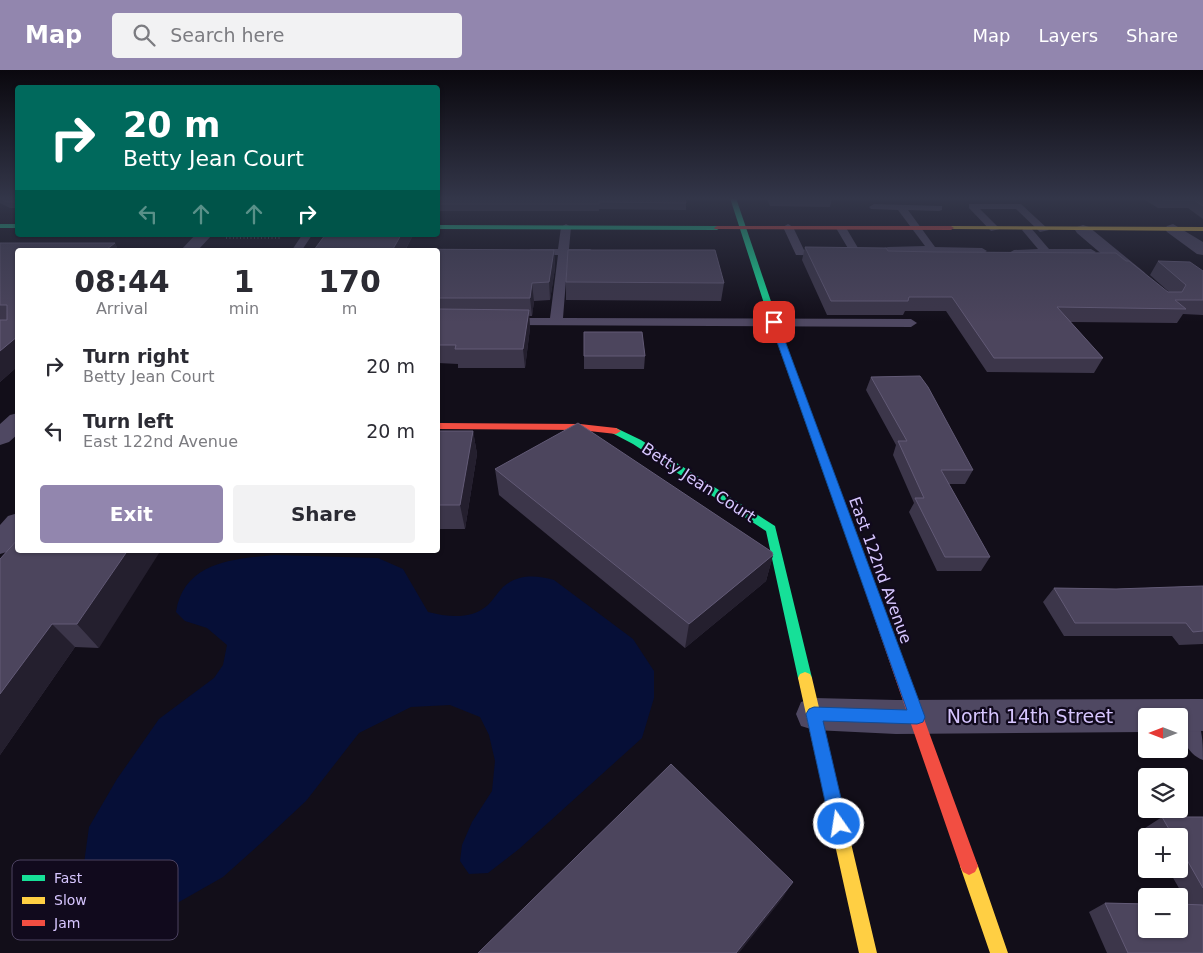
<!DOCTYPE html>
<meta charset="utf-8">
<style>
:root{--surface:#fff;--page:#f2f2f3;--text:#2b2b33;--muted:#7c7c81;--accent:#9286ae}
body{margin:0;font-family:"DejaVu Sans",sans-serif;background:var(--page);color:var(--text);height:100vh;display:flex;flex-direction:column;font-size:19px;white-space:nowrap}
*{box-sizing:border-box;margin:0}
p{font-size:16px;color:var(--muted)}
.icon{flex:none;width:28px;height:28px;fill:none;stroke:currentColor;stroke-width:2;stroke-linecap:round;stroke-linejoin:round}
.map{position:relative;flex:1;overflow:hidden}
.sheet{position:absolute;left:15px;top:178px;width:425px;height:305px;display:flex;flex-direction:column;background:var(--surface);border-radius:5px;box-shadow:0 1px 4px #0004}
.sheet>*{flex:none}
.guide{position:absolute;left:15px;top:15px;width:425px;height:152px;border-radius:5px;box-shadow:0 1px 4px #0004;background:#00695c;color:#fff;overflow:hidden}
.needle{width:32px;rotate:270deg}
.controls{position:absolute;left:1138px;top:638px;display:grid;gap:10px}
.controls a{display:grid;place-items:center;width:50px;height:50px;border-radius:5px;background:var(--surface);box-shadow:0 1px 4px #0004;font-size:25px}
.pin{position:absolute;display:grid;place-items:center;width:42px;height:42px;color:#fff;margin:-21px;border-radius:10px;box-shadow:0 2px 8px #0006}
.me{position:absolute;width:55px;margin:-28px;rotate:347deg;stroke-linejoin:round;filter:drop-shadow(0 0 4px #0008)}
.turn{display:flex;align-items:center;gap:18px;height:105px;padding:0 25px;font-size:22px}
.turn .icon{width:65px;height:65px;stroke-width:2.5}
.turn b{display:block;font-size:35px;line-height:42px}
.lanes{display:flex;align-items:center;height:48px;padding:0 25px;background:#0003;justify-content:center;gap:25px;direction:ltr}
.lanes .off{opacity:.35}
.eta{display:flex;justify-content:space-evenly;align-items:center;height:85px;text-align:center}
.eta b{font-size:30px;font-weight:600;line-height:35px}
.action{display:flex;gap:10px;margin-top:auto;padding:10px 25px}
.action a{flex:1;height:58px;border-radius:5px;background:var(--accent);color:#fff;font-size:20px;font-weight:600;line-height:58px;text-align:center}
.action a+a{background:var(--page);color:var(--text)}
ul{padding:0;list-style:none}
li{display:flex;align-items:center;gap:15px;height:65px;padding:0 25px}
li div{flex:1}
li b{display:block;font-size:19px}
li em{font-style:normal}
header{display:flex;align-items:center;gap:30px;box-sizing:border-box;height:70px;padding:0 25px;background:var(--accent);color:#fff}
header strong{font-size:24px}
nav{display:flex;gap:28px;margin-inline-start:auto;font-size:18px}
.search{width:350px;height:45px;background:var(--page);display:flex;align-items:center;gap:12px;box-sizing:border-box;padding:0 18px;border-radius:5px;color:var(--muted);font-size:19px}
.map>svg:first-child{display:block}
.water{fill:#060f37}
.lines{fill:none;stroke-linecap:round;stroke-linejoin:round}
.path{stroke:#4b5668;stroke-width:2;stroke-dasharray:1 2.5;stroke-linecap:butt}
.lane{fill:#4f4862;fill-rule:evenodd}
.street{fill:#4f4862;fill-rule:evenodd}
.fast{fill:#16e098;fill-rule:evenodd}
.slow{fill:#ffcf43;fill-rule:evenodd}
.jam{fill:#f24e42;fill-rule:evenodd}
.wall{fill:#3c364a}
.shaded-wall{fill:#241f2e}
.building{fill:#4c455d;stroke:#625a76}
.route{fill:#1a73e8;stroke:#114b97}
.labels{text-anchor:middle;stroke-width:4.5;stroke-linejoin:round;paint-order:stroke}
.street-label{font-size:16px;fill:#d7c6ff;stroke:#110a1d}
.near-street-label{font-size:19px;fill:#d7c6ff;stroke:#110a1d}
.key{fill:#110a1d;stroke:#4c4261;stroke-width:1}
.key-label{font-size:14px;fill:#d7c6ff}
</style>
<header>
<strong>Map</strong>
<div class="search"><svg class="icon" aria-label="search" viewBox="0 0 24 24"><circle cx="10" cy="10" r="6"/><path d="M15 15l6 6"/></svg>Search here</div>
<nav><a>Map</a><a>Layers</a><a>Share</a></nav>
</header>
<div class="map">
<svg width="1203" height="883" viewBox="0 0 1203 883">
<rect width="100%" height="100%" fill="#120e19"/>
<path class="water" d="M 275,485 L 378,488 L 403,499 L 428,542 C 448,547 471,550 488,535 C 493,530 497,523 503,517 C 518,504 536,505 554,510 L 633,569 L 654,601 L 654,628 L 642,668 L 519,779 L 488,803 L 469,804 L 460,791 L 462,775 L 472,752 L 492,721 L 495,691 L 489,665 L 480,647 L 450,635 L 411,637 L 359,663 L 306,731 L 261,773 L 223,807 L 165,840 L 130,844 L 104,835 L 82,808 L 89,757 L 117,709 L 159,649 L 214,608 L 223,595 L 227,575 L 207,558 L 185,551 L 176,542 C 184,492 233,489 275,485 Z"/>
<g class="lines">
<path class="path" d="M 226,168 L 282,168"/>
<path class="lane" d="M 874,134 L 942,136 L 942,140 L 939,141 L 908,140 L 935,177 L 982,178 L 987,181 L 982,184 L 884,182 L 884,178 L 888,177 L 925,176 L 898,140 L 871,139 L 869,137 Z
M 969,134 L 1021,134 L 1049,160 L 1040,162 L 1016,139 L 980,139 L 1000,159 L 991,161 L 969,138 Z
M 566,154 L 571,157 L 569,179 L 590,179 L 595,182 L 590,185 L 568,185 L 563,248 L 911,249 L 917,253 L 911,257 L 502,255 L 500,252 L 506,248 L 550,248 L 558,185 L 531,185 L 526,182 L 531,179 L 558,179 L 561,157 Z
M 788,154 L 793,157 L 804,180 L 849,180 L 836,158 L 845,156 L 861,183 L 856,186 L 796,185 L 783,157 Z
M 1027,157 L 1031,158 L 1049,179 L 1091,179 L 1096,182 L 1091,185 L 1010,185 L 1009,183 L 1014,180 L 1038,179 L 1022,160 Z
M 302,165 L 312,165 L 302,180 L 292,180 Z
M 1181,635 C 1203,644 1203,669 1203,690 C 1186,684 1179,663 1179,646 L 1170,645 L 1173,638 Z"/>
<path class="street" d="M 1173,154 L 1203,172 L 1203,185 L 1197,184 L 1167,162 L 1165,159 L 1167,156 Z
M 1083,155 L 1089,157 L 1144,202 L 1147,206 L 1144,210 L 1132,210 L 1077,163 L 1075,160 L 1077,157 Z
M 195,165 L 212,165 L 198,180 L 181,180 Z
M 18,343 L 18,364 L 9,372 L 0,375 L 0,354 L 10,345 Z
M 18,443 L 18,472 L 10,481 L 0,484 L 0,455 L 8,446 Z
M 814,628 L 896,630 L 1203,629 L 1203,661 L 1179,662 L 1179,646 L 1146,646 L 1146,662 L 896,664 L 814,660 L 801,656 L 796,644 L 801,632 Z"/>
<path class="fast" d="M 730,128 L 736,128 L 778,252 L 875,515 L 873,518 L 869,520 L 865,518 L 863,515 L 770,252 Z
M 0,154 L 18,154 L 18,158 L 0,158 Z
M 438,155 L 717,156 L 720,158 L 717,160 L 438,159 Z
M 616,358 L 641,370 L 775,456 L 812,608 L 810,612 L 805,614 L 800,612 L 798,608 L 766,461 L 633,374 L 612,363 L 611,361 Z"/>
<path class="slow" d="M 951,156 L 1203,157 L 1203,161 L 949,159 L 948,158 Z
M 805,602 L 810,604 L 812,608 L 877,883 L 859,883 L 798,608 L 800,604 Z
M 969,787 L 975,790 L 978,796 L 1008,883 L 990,883 L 960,796 L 963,790 Z"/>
<path class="jam" d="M 717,156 L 951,156 L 954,158 L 951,160 L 715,159 L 714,158 Z
M 438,353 L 580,354 L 616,358 L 621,361 L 616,364 L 580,360 L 438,359 Z
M 869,510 L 873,512 L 875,515 L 978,796 L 975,802 L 969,805 L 963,802 L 960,796 L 863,515 L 865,512 Z"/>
</g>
<path class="wall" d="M 0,128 L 18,128 L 18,138 L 10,138 L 0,133 Z
M 438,128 L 686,133 L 686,140 L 599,139 L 599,141 L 438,141 Z
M 767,128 L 832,128 L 830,137 L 770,136 Z
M 1142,128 L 1203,128 L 1203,149 L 1188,138 L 1158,138 Z
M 325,165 L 413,165 L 406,179 L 554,180 L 555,198 L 550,230 L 534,231 L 532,246 L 529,246 L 530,258 L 525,298 L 458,298 L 458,294 L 438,293 L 438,180 L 314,180 Z
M 0,173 L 115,173 L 118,180 L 18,296 L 0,312 Z
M 805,177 L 888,181 L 1169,222 L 1150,205 L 1158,191 L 1203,201 L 1203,245 L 1183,244 L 1177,253 L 1070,252 L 1103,288 L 1094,303 L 987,302 L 946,241 L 905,241 L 903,245 L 827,245 L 802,190 Z
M 566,212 L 724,213 L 721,231 L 566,230 Z
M 584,262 L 645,286 L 644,299 L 584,299 Z
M 871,307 L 973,400 L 965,414 L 949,414 L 990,487 L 981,501 L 937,501 L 909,442 L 914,433 L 893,385 L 896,375 L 866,320 Z
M 438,361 L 473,361 L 477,384 L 465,459 L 438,459 Z
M 495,399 L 773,485 L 766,511 L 685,578 L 499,425 Z
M 18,469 L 99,578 L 75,577 L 0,685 L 0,489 Z
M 1203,516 L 1203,574 L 1179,575 L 1172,566 L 1064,566 L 1043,532 L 1054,518 L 1116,519 Z
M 1162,747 L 1203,747 L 1203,883 L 1107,883 L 1089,842 L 1105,833 L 1188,834 L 1168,799 L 1179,799 L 1179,766 L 1150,766 L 1145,758 Z"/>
<path class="shaded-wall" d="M 401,165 L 413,165 L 405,180 L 393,179 Z
M 115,173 L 118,180 L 107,179 Z
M 554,180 L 555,198 L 550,230 L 549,212 Z
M 532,213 L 534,231 L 532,246 L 530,228 Z
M 529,240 L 530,258 L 525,298 L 523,279 Z
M 18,266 L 18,296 L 0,312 L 0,281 Z
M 473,361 L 477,384 L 465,459 L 460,435 Z
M 128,480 L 161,480 L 99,578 L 77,554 Z
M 773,485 L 766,511 L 685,578 L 689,554 Z
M 52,554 L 75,577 L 0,685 L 0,624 Z
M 793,812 L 782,829 L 739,883 L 736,883 Z"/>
<path class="building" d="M 0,128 L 18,128 L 18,132 L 7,132 L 0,129 Z
M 438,128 L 685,128 L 686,133 L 599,132 L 599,134 L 438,134 Z
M 1160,128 L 1203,128 L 1203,136 L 1194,130 L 1163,130 Z
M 325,165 L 401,165 L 393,179 L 554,180 L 549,212 L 532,213 L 530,228 L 438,228 L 438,180 L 314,180 Z
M 0,173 L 115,173 L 107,179 L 122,180 L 18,180 L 18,266 L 0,281 L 0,250 L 7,250 L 7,235 L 0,235 Z
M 805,177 L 886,178 L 888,181 L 938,182 L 1116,183 L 1126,191 L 1129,191 L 1168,222 L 1182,222 L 1186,215 L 1158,191 L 1190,192 L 1203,201 L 1203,230 L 1175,230 L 1186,239 L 1057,237 L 1103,288 L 994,288 L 952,227 L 909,227 L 908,231 L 831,231 Z
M 568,180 L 715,180 L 724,213 L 566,212 Z
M 438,239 L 529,240 L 523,279 L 455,279 L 456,275 L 438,275 Z
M 584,262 L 642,262 L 645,286 L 584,286 Z
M 920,306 L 928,317 L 973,400 L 941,400 L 990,487 L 945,487 L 915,428 L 924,428 L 898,371 L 907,371 L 871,307 Z
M 578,353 L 772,482 L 773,485 L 689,554 L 495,399 Z
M 438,361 L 473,361 L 460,435 L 438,435 Z
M 18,469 L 18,480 L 128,480 L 77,554 L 52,554 L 0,624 L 0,489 Z
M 1203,516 L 1203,561 L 1193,562 L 1186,553 L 1075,553 L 1054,518 L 1116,519 Z
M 671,694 L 793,812 L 736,883 L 478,883 Z
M 1162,747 L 1203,747 L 1203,818 L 1179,776 L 1179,766 L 1173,766 Z
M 1105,833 L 1146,834 L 1146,859 L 1179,859 L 1179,834 L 1203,835 L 1203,883 L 1128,883 Z"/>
<linearGradient id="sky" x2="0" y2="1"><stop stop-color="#0a080e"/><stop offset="0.51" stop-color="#333649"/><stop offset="1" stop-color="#333649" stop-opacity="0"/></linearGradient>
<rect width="1203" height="252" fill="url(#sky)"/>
<path class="route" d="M 774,250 L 778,252 L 925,647 L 923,652 L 917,654 L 823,651 L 847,754 L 845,760 L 839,763 L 833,760 L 830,754 L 806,644 L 809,639 L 814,637 L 907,640 L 770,252 Z"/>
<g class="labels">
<g class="street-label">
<text transform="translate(699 412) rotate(33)" y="6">Betty Jean Court</text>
<text transform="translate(881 500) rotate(70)" y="6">East 122nd Avenue</text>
</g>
<g class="near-street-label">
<text x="1030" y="653">North 14th Street</text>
</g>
</g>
<rect x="12" y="790" width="166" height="80" rx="8" class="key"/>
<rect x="22" y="805" width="23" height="6" fill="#16e098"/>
<rect x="22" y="827" width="23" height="7" fill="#ffcf43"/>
<rect x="22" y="850" width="23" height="6" fill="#f24e42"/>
<g class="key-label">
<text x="54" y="813">Fast</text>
<text x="54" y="835">Slow</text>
<text x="54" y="858">Jam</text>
</g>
</svg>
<div class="controls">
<a><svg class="needle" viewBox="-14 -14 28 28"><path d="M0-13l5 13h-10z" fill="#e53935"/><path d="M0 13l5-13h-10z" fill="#7c7c81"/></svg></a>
<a><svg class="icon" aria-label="layers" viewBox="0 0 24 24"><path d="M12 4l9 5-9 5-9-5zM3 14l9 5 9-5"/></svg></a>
<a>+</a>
<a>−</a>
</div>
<div class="pin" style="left:774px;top:252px;background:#d93025"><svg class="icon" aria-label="arrive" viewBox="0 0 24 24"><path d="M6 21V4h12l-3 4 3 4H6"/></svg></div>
<svg class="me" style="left:839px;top:754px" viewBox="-20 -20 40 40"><circle r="17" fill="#1a73e8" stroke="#fff" stroke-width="3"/><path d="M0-11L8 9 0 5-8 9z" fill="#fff"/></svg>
<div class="guide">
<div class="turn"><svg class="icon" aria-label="right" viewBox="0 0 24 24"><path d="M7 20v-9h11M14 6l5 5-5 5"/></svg><div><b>20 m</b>Betty Jean Court</div></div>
<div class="lanes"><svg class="icon off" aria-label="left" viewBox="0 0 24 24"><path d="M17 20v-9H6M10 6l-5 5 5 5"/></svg><svg class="icon off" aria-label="ahead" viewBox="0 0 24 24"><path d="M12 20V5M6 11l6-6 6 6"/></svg><svg class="icon off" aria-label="ahead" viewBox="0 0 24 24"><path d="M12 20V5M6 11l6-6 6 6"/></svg><svg class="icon" aria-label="right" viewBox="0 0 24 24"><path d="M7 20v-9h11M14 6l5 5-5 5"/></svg></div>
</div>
<section class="sheet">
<div class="eta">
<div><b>08:44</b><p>Arrival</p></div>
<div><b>1</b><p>min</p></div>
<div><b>170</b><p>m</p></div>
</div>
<ul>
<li><svg class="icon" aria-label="right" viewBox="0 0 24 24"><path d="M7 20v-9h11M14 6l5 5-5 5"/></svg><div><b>Turn right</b><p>Betty Jean Court</p></div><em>20 m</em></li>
<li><svg class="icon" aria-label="left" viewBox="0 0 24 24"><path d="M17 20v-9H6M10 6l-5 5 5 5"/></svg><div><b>Turn left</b><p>East 122nd Avenue</p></div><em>20 m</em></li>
</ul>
<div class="action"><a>Exit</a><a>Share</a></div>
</section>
</div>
